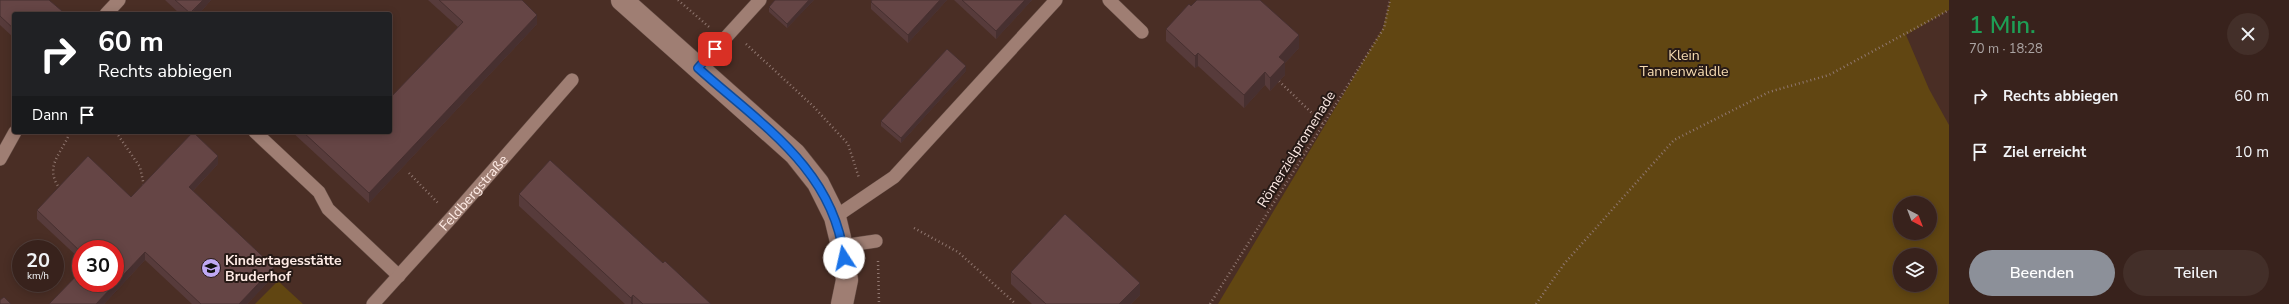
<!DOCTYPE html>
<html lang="de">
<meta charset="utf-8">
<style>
:root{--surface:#38221c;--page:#432f29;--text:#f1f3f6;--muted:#aba4a3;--line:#523f3b;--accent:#8c9099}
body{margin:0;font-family:"Nunito Sans",sans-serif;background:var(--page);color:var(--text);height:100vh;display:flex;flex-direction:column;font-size:15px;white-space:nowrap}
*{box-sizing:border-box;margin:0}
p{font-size:13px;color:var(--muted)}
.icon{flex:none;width:22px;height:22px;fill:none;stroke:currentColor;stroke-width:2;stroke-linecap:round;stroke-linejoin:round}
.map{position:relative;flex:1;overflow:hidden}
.drawer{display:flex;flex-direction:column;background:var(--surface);width:340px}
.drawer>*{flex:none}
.top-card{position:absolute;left:12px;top:12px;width:380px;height:122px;border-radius:4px;box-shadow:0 2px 10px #0003,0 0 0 1px var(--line);background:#202124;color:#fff;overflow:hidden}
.needle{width:26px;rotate:138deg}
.controls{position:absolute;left:1893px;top:196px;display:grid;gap:8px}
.controls a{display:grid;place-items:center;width:44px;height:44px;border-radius:50%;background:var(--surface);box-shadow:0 2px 10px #0003,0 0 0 1px var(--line);font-size:20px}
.speed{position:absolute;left:12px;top:240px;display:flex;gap:8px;font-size:20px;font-weight:700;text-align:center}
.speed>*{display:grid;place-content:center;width:52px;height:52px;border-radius:50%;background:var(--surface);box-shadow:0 2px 10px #0003,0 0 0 1px var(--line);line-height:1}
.speed small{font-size:10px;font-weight:400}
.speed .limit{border:6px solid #d22;background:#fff;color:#111}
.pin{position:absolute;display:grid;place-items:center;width:34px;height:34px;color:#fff;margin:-17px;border-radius:8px;box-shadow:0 2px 6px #0006}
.me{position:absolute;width:44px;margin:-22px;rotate:350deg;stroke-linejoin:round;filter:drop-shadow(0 0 3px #0008)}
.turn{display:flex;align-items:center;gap:14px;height:84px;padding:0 20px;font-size:18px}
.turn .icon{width:52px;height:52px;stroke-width:2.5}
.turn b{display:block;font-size:28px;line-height:34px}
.then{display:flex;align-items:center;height:38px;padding:0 20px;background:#0003;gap:8px;font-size:15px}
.round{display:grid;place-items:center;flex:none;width:42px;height:42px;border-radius:21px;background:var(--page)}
.overview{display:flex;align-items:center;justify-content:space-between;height:68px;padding:0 20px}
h1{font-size:24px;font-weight:600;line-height:30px;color:#1e9e55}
.button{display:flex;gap:8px;margin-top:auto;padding:8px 20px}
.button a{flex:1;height:46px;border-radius:24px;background:var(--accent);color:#fff;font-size:16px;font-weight:600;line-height:46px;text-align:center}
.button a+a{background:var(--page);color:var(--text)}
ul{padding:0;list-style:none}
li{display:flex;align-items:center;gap:12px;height:56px;padding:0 20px}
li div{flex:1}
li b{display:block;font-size:15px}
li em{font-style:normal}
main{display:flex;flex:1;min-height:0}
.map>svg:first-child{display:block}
.green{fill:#614612;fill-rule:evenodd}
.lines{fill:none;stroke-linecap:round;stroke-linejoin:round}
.lane-casing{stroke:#654d45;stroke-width:14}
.street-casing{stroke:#654d45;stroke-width:23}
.path{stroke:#917871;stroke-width:2.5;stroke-dasharray:1 3;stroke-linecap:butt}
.lane{stroke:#9f7e73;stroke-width:13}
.street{stroke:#9f7e73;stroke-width:22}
.wall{fill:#573b3b}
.shaded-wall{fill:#473030}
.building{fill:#654545;stroke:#473030}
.route-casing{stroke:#114b97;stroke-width:10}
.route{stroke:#1a73e8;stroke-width:7}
.labels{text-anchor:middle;stroke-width:4;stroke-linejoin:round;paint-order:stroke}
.park-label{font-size:14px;fill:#f7dcb2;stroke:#271a16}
.street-label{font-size:14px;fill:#feebe5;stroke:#271a16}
.poi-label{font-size:14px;font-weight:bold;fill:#feebe5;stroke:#271a16;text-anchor:start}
</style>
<main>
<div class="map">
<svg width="1949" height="304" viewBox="0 0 1949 304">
<rect width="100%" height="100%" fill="#4a2e25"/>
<path class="green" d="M 1390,0 L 1949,0 L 1949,10 L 1906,35 L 1929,89 L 1949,125 L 1949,304 L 1218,304 L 1383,28 ZM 1900,203 L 1930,203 L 1930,233 L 1900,233 ZM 1900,255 L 1930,255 L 1930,285 L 1900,285 Z
M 278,281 L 303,304 L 255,304 Z"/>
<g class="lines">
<defs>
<g id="lane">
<path d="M 1109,0 L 1142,32"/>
<path d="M 106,14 L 119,0"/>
<path d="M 698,68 L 760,0"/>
<path d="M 255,132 L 319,192 L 328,209 L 399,276"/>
<path d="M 0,159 L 15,132"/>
<path d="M 835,217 L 894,177 L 1056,0"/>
<path d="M 842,246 L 876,241"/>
<path id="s1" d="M 373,304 L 452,217 L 572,80"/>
</g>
<path id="street" d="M 622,0 L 795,154 L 818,183 L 835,217 L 842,246 L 847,280 L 842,304"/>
</defs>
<use href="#lane" class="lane-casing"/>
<use href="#street" class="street-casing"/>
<path class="path" d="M 678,0 L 709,27
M 746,44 L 813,106 L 848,144 L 859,178
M 1279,81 L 1323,124
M 116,132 L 140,167 L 144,186
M 409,173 L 438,203
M 60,189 C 43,166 62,154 70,132
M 914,228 L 958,252 L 1016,304
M 878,261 L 879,304
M 1210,304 L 1384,28 L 1390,0
M 1536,304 L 1564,264 L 1674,140 L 1769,92 L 1829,75 L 1949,10"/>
<use href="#lane" class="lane"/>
<use href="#street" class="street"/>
</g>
<path class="wall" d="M 0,0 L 62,14 L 14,14 L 14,38 L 0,25 Z
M 165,0 L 211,0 L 199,14 L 180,14 Z
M 428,0 L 522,0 L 537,24 L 369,203 L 292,132 L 390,132 L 458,27 Z
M 775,0 L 814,0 L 787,28 L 769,12 L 769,7 Z
M 947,0 L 908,43 L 871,9 L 871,2 Z
M 954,0 L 1032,0 L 996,39 Z
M 1191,6 L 1299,48 L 1285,63 L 1285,75 L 1270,91 L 1265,85 L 1244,108 L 1198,66 L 1195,68 L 1166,41 L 1166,29 Z
M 966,71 L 901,143 L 881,126 L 881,121 Z
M 218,164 L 193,191 L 274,276 L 247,304 L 192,304 L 145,260 L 104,304 L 49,304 L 115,283 L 81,249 L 81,260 L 37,219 L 37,210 L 131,197 Z
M 519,194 L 663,263 L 711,304 L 625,304 L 519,206 Z
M 1011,272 L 1140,295 L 1131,304 L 1032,304 L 1011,284 Z"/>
<path class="shaded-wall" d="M 203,0 L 211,0 L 199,14 L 190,14 Z
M 809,0 L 814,0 L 787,28 L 787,24 Z
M 940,0 L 947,0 L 908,43 L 908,35 Z
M 1025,0 L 1032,0 L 996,39 L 996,31 Z
M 537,15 L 537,24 L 369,203 L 369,193 Z
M 1299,35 L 1299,48 L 1285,63 L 1285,75 L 1270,91 L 1270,78 L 1279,57 Z
M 1198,53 L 1198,66 L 1195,68 L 1195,56 Z
M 966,66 L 966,71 L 901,143 L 901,138 Z
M 1265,72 L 1265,85 L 1244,108 L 1244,95 Z
M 218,156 L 218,164 L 189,195 L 189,187 Z
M 145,252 L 145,260 L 104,304 L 96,304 Z
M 274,267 L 274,276 L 247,304 L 239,304 Z
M 1140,283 L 1140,295 L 1131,304 L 1119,304 Z
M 633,295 L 633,304 L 631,304 L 631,298 Z"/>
<path class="building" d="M 0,0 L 49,0 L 62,11 L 59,14 L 14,14 L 14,29 L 0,16 Z
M 175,0 L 203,0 L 190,13 Z
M 439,0 L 522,0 L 537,15 L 369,193 L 303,132 L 390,132 L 390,98 L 463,22 Z
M 775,0 L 809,0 L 787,24 L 769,7 Z
M 872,0 L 940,0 L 908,35 L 871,2 Z
M 962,0 L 1025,0 L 996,31 Z
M 1197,0 L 1260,0 L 1299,35 L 1279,57 L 1285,62 L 1270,78 L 1265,72 L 1244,95 L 1198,53 L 1195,56 L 1166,29 L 1189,4 L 1191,6 Z
M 947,49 L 966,66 L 901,138 L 881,121 Z
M 193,132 L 218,156 L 189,187 L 274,267 L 239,304 L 201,304 L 145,252 L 96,304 L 49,304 L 81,271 L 81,283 L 115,283 L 115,249 L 81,249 L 81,252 L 37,210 L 88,156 L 131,197 Z
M 550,160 L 663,263 L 665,261 L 711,304 L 643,304 L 633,295 L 631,298 L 519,194 Z
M 1065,214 L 1140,283 L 1119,304 L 1046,304 L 1011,272 Z
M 4,297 L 11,304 L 0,304 L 0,300 Z"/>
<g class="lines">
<defs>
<path id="route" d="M 715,49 L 698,68 C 759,123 834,169 844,258"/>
</defs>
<use href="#route" class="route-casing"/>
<use href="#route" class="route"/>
</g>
<defs>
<symbol id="school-disc" viewBox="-11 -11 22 22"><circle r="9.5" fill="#bfa9f4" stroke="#271a16"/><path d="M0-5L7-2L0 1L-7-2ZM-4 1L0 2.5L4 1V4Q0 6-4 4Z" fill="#111"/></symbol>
</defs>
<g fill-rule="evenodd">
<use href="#school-disc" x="200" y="257" width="22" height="22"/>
</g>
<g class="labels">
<g class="park-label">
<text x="1684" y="60">Klein<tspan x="1684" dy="16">Tannenwäldle</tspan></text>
</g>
<g class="street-label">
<text transform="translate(1296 149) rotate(-58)" y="5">Römerzielpromenade</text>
<text dy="5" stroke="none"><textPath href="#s1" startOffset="150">Feldbergstraße</textPath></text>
</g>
<g class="poi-label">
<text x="225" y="265">Kindertagesstätte<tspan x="225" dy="16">Bruderhof</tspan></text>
</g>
</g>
</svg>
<div class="controls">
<a><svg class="needle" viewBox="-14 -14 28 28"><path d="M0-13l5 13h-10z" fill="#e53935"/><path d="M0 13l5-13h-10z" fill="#aba4a3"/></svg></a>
<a><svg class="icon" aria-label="layers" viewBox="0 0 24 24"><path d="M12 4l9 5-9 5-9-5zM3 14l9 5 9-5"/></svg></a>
</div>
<div class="speed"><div>20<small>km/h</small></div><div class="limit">30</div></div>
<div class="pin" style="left:715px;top:49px;background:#d93025"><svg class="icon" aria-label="arrive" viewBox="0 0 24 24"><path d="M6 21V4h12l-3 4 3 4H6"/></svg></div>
<svg class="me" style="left:844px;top:258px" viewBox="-20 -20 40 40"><circle r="19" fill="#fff"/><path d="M0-13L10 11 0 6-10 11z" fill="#1a73e8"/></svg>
<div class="top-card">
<div class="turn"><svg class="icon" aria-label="right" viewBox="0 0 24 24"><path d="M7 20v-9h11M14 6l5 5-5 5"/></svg><div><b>60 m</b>Rechts abbiegen</div></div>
<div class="then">Dann<svg class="icon" aria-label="arrive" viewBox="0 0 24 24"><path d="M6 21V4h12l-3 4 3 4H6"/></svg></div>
</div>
</div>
<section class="drawer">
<div class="overview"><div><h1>1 Min.</h1><p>70 m · 18:28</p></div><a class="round"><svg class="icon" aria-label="close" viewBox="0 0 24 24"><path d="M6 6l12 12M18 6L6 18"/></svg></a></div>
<ul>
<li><svg class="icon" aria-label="right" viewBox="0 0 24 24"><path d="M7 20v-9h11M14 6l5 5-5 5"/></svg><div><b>Rechts abbiegen</b></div><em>60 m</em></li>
<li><svg class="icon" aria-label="arrive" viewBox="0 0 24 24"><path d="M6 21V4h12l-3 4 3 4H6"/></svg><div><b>Ziel erreicht</b></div><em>10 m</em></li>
</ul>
<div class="button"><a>Beenden</a><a>Teilen</a></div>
</section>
</main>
